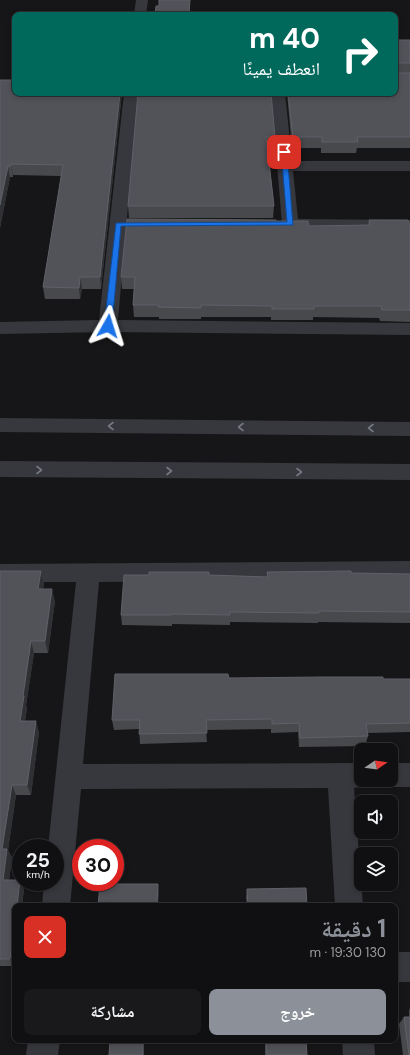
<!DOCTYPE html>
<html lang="ar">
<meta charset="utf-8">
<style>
:root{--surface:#101012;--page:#19191b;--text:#f1f3f6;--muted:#9c9d9f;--line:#303032;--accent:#8c9099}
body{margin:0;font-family:"DM Sans","Noto Naskh Arabic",sans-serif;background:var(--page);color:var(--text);direction:rtl;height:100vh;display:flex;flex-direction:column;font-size:15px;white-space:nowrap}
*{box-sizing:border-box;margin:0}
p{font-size:13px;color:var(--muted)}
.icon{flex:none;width:22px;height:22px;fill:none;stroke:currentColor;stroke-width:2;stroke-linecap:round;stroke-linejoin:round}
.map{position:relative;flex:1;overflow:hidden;direction:ltr}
.panel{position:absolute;left:12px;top:903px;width:386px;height:140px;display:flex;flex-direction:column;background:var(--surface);border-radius:8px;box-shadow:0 2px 6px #0003,0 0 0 1px var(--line);direction:rtl}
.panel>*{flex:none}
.top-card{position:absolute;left:12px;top:12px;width:386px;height:84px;border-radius:8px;box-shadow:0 2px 6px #0003,0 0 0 1px var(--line);direction:rtl;background:#00695c;color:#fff;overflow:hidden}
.needle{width:26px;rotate:77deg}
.tools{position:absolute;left:354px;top:743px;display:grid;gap:8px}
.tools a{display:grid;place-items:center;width:44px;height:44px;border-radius:8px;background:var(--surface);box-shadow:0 2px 6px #0003,0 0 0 1px var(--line);font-size:20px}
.speed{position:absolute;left:12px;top:839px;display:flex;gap:8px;font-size:20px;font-weight:700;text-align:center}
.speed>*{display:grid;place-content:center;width:52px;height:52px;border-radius:50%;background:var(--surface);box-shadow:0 2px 6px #0003,0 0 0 1px var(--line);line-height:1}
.speed small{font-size:10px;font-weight:400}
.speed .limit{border:6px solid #d22;background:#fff;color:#111}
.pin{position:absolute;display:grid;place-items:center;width:34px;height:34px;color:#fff;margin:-17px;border-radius:8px;box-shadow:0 2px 6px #0006}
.me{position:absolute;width:44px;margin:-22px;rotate:6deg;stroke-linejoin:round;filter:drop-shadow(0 0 3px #0008)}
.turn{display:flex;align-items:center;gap:14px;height:84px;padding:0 12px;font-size:18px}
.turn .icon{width:52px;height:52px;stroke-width:2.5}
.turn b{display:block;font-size:28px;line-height:34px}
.round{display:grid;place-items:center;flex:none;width:42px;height:42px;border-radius:8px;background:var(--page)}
.headline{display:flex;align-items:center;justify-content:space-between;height:68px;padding:0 12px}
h1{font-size:24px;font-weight:700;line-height:30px;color:var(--accent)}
.primary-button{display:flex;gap:8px;margin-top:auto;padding:8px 12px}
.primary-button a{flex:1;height:46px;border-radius:8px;background:var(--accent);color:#fff;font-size:16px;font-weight:700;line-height:46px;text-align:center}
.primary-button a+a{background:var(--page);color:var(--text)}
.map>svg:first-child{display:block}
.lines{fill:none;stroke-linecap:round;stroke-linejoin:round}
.street{fill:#37383d;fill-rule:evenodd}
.wall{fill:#47494d}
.shaded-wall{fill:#2f3033}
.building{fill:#525359;stroke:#5f6168}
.oneway{stroke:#757881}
.route{fill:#1a73e8;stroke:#114b97}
</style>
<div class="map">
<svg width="410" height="1055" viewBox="0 0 410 1055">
<rect width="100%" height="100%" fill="#161618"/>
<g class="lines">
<path class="street" d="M 136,0 L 148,0 L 146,15 L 134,15 Z
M 124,93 L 138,93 L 118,320 L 410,323 L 410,335 L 108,332 L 0,334 L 0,322 L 99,320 Z
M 271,93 L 285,93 L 292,161 L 410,161 L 410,171 L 293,171 L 298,219 L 410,220 L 410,230 L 290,229 L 284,228 L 282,224 Z
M 0,418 L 410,422 L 410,436 L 0,432 Z
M 0,461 L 410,464 L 410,480 L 0,477 Z
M 410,561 L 410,579 L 99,582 L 83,764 L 361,763 L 361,780 L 372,780 L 370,784 L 361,787 L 354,788 L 363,906 L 335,906 L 328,788 L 81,789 L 70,906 L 42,906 L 44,882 L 55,882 L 55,848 L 48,848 L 76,582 L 0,582 L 0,564 Z
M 391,763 L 410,763 L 410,787 L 391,787 L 382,784 L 380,780 L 391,780 Z
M 395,952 L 410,952 L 410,982 L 395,982 Z
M 28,1040 L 60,1040 L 58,1055 L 26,1055 Z
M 342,1040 L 374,1040 L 375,1055 L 343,1055 Z"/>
</g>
<path class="wall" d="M 395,40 L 410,40 L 410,148 L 357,148 L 356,153 L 321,153 L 321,148 L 292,148 L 287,93 L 395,93 Z
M 0,80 L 122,93 L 101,289 L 82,289 L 80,299 L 45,299 L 43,287 L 61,176 L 13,175 L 13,177 L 10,177 L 0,228 Z
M 138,93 L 275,137 L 274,148 L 268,148 L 274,206 L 273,218 L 129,218 L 128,206 Z
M 369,220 L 410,225 L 410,322 L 380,321 L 379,318 L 313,317 L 313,320 L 271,320 L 271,317 L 201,317 L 201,319 L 159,319 L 159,317 L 134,317 L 133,305 L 134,289 L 122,289 L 121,277 L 276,221 L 309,226 L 368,225 Z
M 0,571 L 41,571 L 44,584 L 43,589 L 55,601 L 48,653 L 34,653 L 26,705 L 27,708 L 25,721 L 39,732 L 31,795 L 16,795 L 8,850 L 12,858 L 9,880 L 24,889 L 22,906 L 15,906 L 15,961 L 14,966 L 0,966 Z
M 267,572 L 351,573 L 410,574 L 410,623 L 318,622 L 318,623 L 230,622 L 230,625 L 172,624 L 172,626 L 122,625 L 121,615 L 209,575 L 267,577 Z
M 229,678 L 410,679 L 410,732 L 367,733 L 368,736 L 365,746 L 299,747 L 298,732 L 271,733 L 271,729 L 206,730 L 207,742 L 140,744 L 139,729 L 114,730 L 112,720 Z
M 247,889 L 307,906 L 247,906 L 246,898 Z
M 410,1008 L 410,1055 L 403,1055 L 399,1024 L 404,1017 L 409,1017 L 409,1010 Z
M 265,1040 L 306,1040 L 307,1055 L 265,1055 Z"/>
<path class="shaded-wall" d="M 120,93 L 122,93 L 101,289 L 100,277 Z
M 11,164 L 13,175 L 13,177 L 11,166 Z
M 8,166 L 10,177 L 0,228 L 0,205 Z
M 80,277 L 82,289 L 80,299 L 79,288 Z
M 41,571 L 44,584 L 41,601 L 38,589 Z
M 52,589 L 55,601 L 48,653 L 45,641 Z
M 31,641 L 34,653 L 26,705 L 27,708 L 23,732 L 20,721 L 23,696 Z
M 36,721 L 39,732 L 31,795 L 27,785 Z
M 12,785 L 16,795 L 8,850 L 12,858 L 8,888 L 3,880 L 2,849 Z
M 20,880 L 24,889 L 22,906 L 17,906 Z
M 158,884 L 159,893 L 158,906 L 157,906 Z
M 15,921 L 15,961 L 14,966 L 10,959 Z
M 143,1040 L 144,1040 L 144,1055 L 143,1055 Z"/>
<path class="building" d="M 159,0 L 190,0 L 189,15 L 155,15 L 156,6 L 159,6 Z
M 395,40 L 410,40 L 410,63 L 396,63 L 396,73 L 410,73 L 410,137 L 357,137 L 358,142 L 322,142 L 322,137 L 293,137 L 288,93 L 395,93 Z
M 0,80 L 15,80 L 15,93 L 120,93 L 100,277 L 80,277 L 79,288 L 43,287 L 63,165 L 11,164 L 11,166 L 8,166 L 0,205 Z
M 138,93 L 271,93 L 275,137 L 266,137 L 274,206 L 128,206 Z
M 127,219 L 276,220 L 276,221 L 308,221 L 309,226 L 370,225 L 369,220 L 408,220 L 410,225 L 410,310 L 382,310 L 381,306 L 314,306 L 314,309 L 272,309 L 272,306 L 201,305 L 201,308 L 158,307 L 159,305 L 133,305 L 135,277 L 121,277 Z
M 0,571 L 41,571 L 38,589 L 52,589 L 45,641 L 31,641 L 23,696 L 24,696 L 20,721 L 36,721 L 27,785 L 12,785 L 2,849 L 7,849 L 3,880 L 20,880 L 17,906 L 15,906 L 15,921 L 10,959 L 0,959 Z
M 351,571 L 351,573 L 410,574 L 410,612 L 319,611 L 319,613 L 230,612 L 230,615 L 172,614 L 172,615 L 121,615 L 124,575 L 149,575 L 149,572 L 209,572 L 209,575 L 268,577 L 267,572 Z
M 115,674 L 228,674 L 229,678 L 322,677 L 383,677 L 383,679 L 410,679 L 410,723 L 366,724 L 368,736 L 300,738 L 299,723 L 272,724 L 272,719 L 206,720 L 207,733 L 139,734 L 140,720 L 112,720 Z
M 100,884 L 158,884 L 157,906 L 98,906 Z
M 306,888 L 307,906 L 248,906 L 247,889 Z
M 404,1017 L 410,1017 L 410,1055 L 409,1055 Z
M 110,1040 L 143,1040 L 143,1055 L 109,1055 Z
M 266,1040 L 306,1040 L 307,1055 L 267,1055 Z"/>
<defs><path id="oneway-chevron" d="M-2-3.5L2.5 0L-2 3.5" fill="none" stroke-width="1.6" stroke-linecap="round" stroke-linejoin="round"/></defs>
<g class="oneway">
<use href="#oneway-chevron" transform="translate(111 426) rotate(-180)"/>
<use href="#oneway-chevron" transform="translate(241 427) rotate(-180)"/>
<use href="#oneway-chevron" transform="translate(371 428) rotate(-180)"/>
<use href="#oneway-chevron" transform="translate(39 470)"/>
<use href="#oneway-chevron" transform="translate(169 471)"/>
<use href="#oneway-chevron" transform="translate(299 472)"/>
</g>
<path class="route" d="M 281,150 L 287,152 L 293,225 L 121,226 L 112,326 L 110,328 L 105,328 L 104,326 L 116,223 L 287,222 Z"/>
</svg>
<div class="tools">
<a><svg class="needle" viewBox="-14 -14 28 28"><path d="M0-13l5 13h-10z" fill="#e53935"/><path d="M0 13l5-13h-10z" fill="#9c9d9f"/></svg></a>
<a><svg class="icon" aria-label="sound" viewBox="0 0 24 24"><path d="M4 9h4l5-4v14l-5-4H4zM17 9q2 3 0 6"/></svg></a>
<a><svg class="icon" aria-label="layers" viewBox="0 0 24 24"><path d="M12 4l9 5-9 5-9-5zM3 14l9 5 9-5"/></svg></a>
</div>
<div class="speed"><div>25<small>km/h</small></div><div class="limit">30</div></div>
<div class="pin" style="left:284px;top:152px;background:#d93025"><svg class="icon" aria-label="arrive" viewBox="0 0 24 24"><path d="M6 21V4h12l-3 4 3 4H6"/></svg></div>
<svg class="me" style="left:108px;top:326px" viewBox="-20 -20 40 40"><path d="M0-17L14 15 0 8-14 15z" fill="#1a73e8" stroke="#fff" stroke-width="4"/></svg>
<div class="top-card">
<div class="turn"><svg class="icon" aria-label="right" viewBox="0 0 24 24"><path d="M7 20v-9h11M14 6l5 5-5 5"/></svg><div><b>40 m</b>انعطف يمينًا</div></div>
</div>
<section class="panel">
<div class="headline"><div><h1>1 دقيقة</h1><p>130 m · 19:30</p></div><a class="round" style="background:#d93025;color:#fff"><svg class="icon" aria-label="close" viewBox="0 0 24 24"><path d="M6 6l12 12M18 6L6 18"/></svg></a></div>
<div class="primary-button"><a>خروج</a><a>مشاركة</a></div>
</section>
</div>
